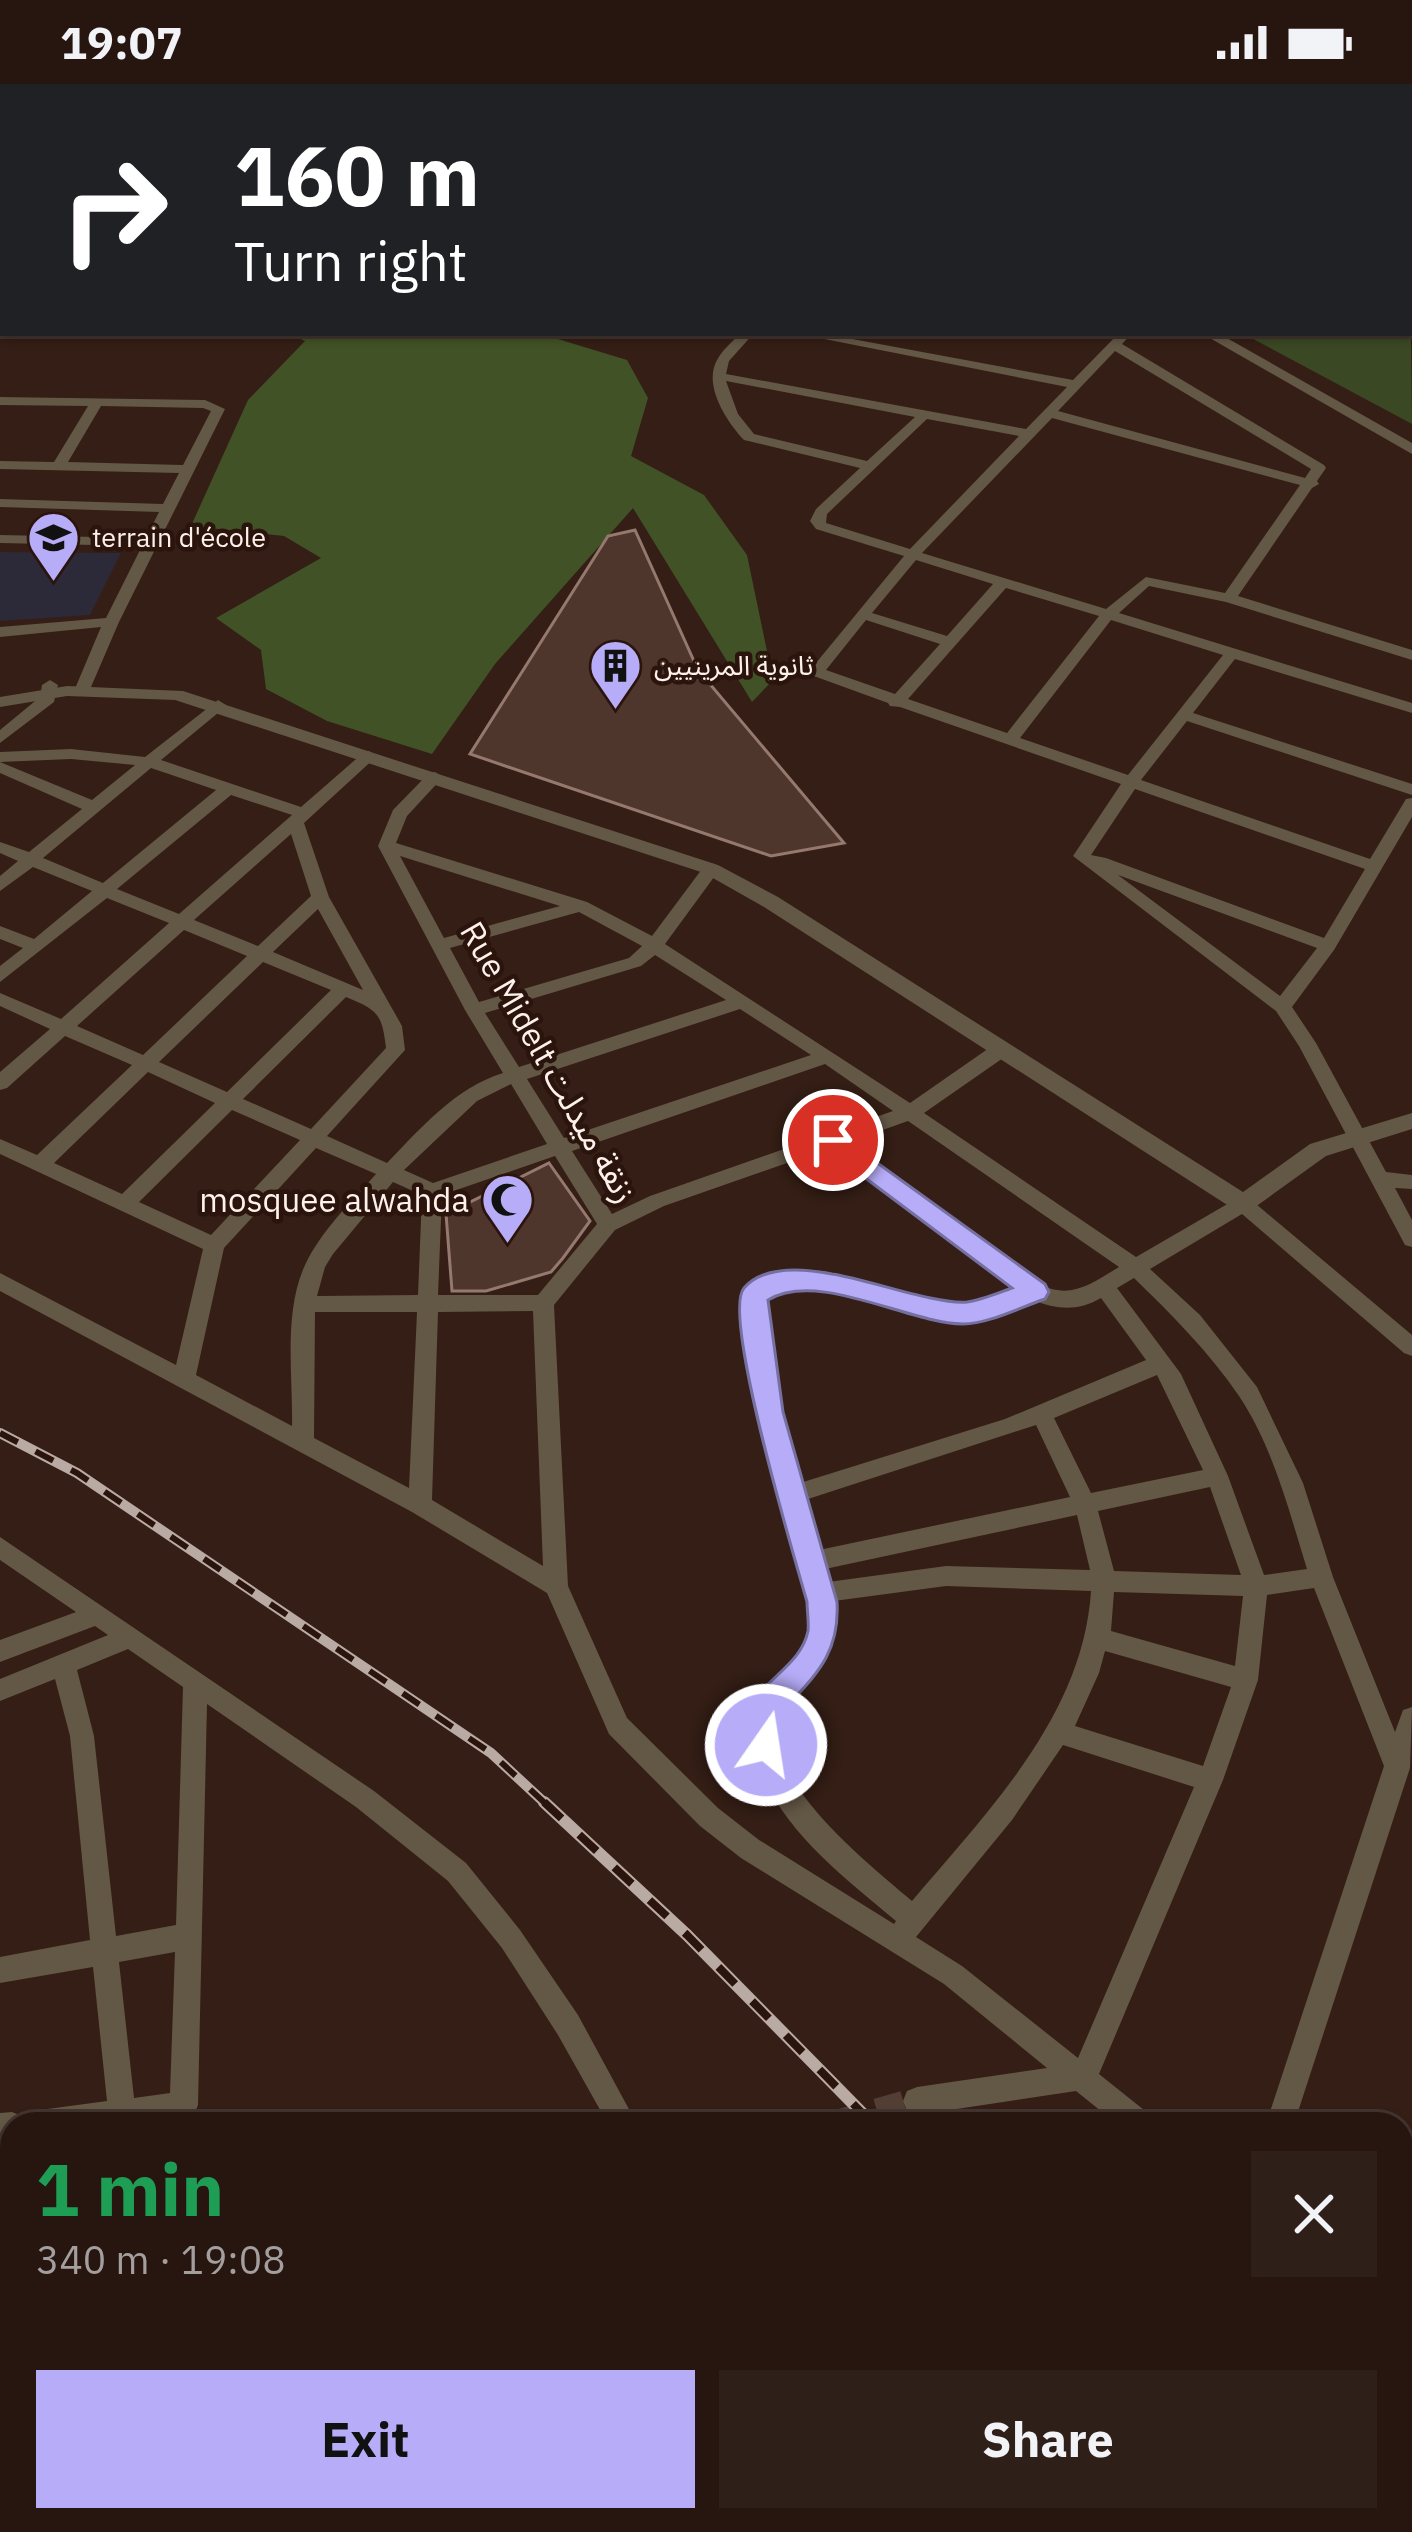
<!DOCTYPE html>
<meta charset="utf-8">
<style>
:root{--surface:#271610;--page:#2f1f19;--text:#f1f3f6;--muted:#a49f9f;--line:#433530;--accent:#b6acf8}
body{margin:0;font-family:"IBM Plex Sans","Noto Sans Arabic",sans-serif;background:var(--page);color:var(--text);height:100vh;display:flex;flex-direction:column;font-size:45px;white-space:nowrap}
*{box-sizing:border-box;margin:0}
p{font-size:39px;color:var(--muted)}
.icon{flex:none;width:66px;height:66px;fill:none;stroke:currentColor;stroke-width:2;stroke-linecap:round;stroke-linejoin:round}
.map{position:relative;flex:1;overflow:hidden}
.side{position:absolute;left:0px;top:2028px;width:1413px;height:420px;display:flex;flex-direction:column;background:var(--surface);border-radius:36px 36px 0 0;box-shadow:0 3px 9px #0004,0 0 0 3px var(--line)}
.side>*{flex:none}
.top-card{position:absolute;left:0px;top:0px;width:1413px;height:252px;box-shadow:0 3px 9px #0004,0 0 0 3px var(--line);background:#202124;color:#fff;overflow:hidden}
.pin{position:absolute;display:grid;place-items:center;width:102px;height:102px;color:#fff;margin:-51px;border:6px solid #fff;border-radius:50%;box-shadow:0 3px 12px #0007}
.me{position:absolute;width:132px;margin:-66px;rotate:13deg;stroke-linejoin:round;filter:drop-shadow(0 0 9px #0008)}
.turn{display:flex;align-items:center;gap:42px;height:252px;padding:0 36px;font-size:54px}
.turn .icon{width:156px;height:156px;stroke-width:2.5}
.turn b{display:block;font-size:84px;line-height:102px}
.round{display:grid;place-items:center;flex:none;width:126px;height:126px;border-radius:0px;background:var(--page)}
.overview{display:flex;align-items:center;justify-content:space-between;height:204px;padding:0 36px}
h1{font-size:72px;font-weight:700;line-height:90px;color:#1e9e55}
.button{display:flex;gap:24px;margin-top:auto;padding:24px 36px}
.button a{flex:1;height:138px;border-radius:0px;background:var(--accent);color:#111;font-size:48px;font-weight:700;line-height:138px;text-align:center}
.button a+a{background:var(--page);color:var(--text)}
.status{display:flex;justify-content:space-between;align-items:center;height:84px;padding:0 60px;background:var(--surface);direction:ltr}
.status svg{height:33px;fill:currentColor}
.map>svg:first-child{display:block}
.education{fill:#2c2939}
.green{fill:#3a4824}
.forest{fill:#415226}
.building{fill:#4f362d;stroke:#95796e;stroke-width:3}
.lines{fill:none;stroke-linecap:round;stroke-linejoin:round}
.minor-tunnel{stroke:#523e35;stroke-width:28;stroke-dasharray:28 14;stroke-linecap:butt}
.minor{fill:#635745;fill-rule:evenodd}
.tertiary{fill:#635745;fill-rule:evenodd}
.primary{fill:#a08a63;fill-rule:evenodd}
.rail-far1-casing{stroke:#baaaa4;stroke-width:10}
.rail-casing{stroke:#baaaa4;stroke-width:12}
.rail-far1{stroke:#2a140c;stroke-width:6;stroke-dasharray:20;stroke-linecap:butt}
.rail{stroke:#2a140c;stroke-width:8;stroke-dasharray:24;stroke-linecap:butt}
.route{fill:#b6acf8;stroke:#7670a1;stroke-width:3}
.labels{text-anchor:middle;stroke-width:9;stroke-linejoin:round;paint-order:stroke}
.far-poi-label{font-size:27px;fill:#fef1ec;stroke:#2a140c;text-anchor:start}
.street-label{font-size:33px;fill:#fef1ec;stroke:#2a140c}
.poi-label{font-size:33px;fill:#fef1ec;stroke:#2a140c;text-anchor:end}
</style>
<div class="status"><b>19:07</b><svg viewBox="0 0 49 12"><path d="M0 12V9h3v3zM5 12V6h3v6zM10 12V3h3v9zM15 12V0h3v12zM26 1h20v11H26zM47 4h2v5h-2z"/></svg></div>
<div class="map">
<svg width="1412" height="2448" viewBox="0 0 1412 2448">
<rect width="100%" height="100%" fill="#341e15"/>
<path class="education" d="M 0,468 L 121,469 L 90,531 L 0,537 Z
M 243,2436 L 816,2436 L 823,2448 L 236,2448 L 234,2442 Z"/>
<path class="green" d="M 1410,185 L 1412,340 L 1242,249 L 1410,249 Z"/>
<path class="forest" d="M 288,249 L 538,249 L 627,276 L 648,314 L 631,372 L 704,411 L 747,471 L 773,596 L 752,618 L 633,424 L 495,580 L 432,670 L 327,637 L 266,605 L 261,566 L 216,534 L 321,474 L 284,452 L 191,442 L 248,316 L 305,257 Z"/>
<path class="building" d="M 635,446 L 698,586 L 844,759 L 771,772 L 470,670 L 608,452 Z
M 549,1079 L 590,1137 L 563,1174 L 551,1188 L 486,1207 L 452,1207 L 446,1130 Z"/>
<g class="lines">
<path class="minor-tunnel" d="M 837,2040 L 917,2017"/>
<path class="minor" d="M 490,0 L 501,0 L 503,3 L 492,3 Z
M 1210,0 L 1220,0 L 1222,3 L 1212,3 Z
M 1410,64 L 1412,64 L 1412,71 L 1410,71 Z
M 0,68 L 3,68 L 3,78 L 0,78 Z
M 1410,124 L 1412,124 L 1412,131 L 1410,131 Z
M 741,249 L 754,249 L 729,277 L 726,290 L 1026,345 L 1067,303 L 794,249 L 820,249 L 1073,296 L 1119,249 L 1132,249 L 1122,260 L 1324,381 L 1326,384 L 1317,397 L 1319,400 L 1312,404 L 1238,512 L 1412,566 L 1412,576 L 1226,518 L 1149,502 L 1119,529 L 1412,619 L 1412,629 L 1235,575 L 1193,629 L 1412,700 L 1412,711 L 1187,637 L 1141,696 L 1370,775 L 1406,715 L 1412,714 L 1412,733 L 1334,866 L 1292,923 L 1316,959 L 1386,1088 L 1412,1091 L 1412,1105 L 1395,1104 L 1412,1136 L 1412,1163 L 1405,1161 L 1299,962 L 1276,927 L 1073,772 L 1121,700 L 900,623 L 890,622 L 888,619 L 811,591 L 811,585 L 904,472 L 816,445 L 810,437 L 816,425 L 860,384 L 744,356 C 727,338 704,303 716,278 C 721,267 732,258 741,249 ZM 1115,267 L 1311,385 L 1305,394 L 1058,327 ZM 726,297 L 915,333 L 867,377 L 754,350 L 738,330 ZM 1052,334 L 1300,401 L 1225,509 L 1146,493 L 1106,525 L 922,469 ZM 927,335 L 1019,352 L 910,465 L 826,439 L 827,430 ZM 916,476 L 993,500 L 947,552 L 872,529 ZM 1006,504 L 1099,532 L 1007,649 L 908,615 ZM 866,536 L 940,560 L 895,610 L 826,586 ZM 1111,536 L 1223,571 L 1128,691 L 1020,654 ZM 1135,705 L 1365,785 L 1324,854 L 1106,774 L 1091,771 ZM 1118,791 L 1317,864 L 1280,912 Z
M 0,313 L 205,316 L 225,325 L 119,538 L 88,610 L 76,610 L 74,607 L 101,543 L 0,553 L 0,543 L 106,534 L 142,462 L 0,459 L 0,451 L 146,454 L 159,428 L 0,423 L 0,415 L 163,420 L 179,389 L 0,385 L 0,377 L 54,378 L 88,322 L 0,321 ZM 101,322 L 203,324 L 211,327 L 183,381 L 68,378 Z
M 50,596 L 58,601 L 54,618 L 0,659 L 0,646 L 40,613 L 42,601 Z
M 218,616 L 226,621 L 224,624 L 161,676 L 301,723 L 363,669 L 369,667 L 377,672 L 304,739 L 329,813 L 402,942 L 405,966 L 327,1052 L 387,1079 C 422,1043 455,1004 503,989 L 465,926 L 378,762 L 393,726 L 429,689 L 435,688 L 443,693 L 407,732 L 396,759 L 587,818 L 652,852 L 705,781 L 717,781 L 717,789 L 665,860 L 910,1019 L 992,962 L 1006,962 L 1008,967 L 1006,972 L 924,1029 L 1136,1173 L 1236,1115 L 1250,1115 L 1412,1251 L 1412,1272 L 1404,1269 L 1242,1130 L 1150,1185 L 1200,1231 L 1257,1303 L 1303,1399 L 1333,1493 L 1395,1648 L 1403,1626 L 1412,1623 L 1410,1684 L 1294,2040 L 1266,2040 L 1384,1682 L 1314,1504 L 1267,1511 L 1258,1596 L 1223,1696 L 1099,1990 L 1149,2030 L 1153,2040 L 1117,2040 L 1076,2007 L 917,2031 L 907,2027 L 903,2017 L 907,2007 L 917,2003 L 1047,1984 L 944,1900 L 741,1774 L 700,1742 L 609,1650 L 547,1509 L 412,1428 L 0,1207 L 0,1189 L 176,1281 L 203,1165 L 0,1070 L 0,1055 L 37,1071 L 132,981 L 65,952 L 7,1004 L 0,1006 L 0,988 L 50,945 L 0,922 L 0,909 L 61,935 L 169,839 L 107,814 L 0,898 L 0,882 L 23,864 L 0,855 L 0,842 L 34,855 L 92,807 L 33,783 L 0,807 L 0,792 L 18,777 L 0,769 L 0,758 L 29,768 L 82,725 L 0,689 L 0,678 L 92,716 L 135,681 L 71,675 L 0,678 L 0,668 L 71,665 L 145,673 ZM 151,684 L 216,706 L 103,799 L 43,774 ZM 231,711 L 292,731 L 179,830 L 117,805 ZM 291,750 L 311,812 L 258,862 L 194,836 ZM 400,772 L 560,822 L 444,854 ZM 318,825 L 363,906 L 273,868 ZM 579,828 L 642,862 L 629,874 L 479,918 L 450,864 ZM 184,846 L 247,872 L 143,971 L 77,942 ZM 655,871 L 726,916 L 519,983 L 485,929 L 641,882 ZM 263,878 L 331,906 L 227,1008 L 159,978 ZM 346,913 C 378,926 382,930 386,964 L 311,1045 L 243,1015 ZM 740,925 L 811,971 L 564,1054 L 527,995 ZM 825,980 L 893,1027 L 650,1112 L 612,1130 L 572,1067 ZM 148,988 L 215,1019 L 122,1110 L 54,1079 ZM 511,1000 L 547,1060 L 433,1099 L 404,1086 L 477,1017 ZM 232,1026 L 300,1056 L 211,1151 L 139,1118 ZM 908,1037 L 1119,1183 C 1094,1198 1073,1215 1043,1202 L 849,1058 ZM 316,1064 L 376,1090 C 351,1118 321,1147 305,1181 C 283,1229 293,1291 292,1342 L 196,1291 L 224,1164 ZM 830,1064 L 1018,1206 C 1001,1213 983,1220 964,1221 C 942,1222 920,1214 899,1208 C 845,1192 807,1180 752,1198 C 739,1223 745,1242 749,1269 C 757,1317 768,1364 781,1411 C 791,1450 813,1495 810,1535 C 805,1598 730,1587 759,1680 C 780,1746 845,1794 896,1837 L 894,1840 L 759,1756 L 718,1724 L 627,1634 L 568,1502 L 554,1221 L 615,1146 L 664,1122 ZM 555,1072 L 597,1140 L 538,1211 L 438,1211 L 442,1111 ZM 393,1098 L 422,1111 L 418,1211 L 317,1212 L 325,1183 L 333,1170 ZM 1134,1194 C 1172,1231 1209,1268 1239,1312 C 1273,1363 1289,1427 1307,1485 L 1264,1491 L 1228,1392 L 1181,1290 L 1117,1204 ZM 805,1203 C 856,1209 917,1238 963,1238 C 988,1237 1012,1226 1035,1217 C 1058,1226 1079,1227 1101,1214 L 1146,1276 L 1005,1335 L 800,1399 L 780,1327 L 762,1219 L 767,1210 ZM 533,1227 L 543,1482 L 432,1416 L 438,1228 ZM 315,1228 L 417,1228 L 409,1404 L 314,1354 ZM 1157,1291 L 1203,1386 L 1091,1409 L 1054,1334 ZM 1036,1341 L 1070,1413 L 819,1466 L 805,1416 ZM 1210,1403 L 1241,1491 L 1114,1487 L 1098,1427 ZM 1077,1431 L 1090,1486 L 946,1482 L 828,1498 L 825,1485 ZM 946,1502 L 1091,1507 C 1083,1631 989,1726 912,1817 C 871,1782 746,1684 781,1621 C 789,1607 802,1598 813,1586 C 830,1567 833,1543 834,1517 ZM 1114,1508 L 1243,1512 L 1235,1582 L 1111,1547 ZM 1105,1567 L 1231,1603 L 1203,1682 L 1075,1642 L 1099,1589 ZM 1063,1661 L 1194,1703 L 1078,1974 L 962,1882 L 916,1853 L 1012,1736 Z
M 0,1453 L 374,1707 L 466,1779 L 520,1846 L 578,1931 L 637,2040 L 608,2040 L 558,1951 L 502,1864 L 448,1797 L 356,1723 L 207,1620 L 198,2021 L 194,2031 L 146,2040 L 26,2040 L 30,2030 L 40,2026 L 107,2017 L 93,1883 L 0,1899 L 0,1873 L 90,1856 L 70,1652 L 55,1595 L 0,1617 L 0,1595 L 108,1551 L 95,1542 L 0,1578 L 0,1556 L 76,1528 L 0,1476 ZM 128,1565 L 183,1603 L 176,1841 L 116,1852 L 94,1652 L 77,1586 ZM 175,1868 L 170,2009 L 134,2014 L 119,1878 Z
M 12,2028 L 22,2032 L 25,2040 L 12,2040 L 12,2056 L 0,2057 L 0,2029 Z
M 1412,2111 L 1412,2155 L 1401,2161 L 1401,2116 Z
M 12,2141 L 12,2190 L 0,2198 L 0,2150 Z
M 1401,2259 L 1412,2264 L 1412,2299 L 1401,2294 Z
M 23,2436 L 58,2436 L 53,2448 L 18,2448 Z
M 173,2436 L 208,2436 L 213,2448 L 178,2448 Z
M 840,2436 L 875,2436 L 880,2448 L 845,2448 Z"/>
<path class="tertiary" d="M 0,39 L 3,39 L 3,47 L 0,47 Z
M 1201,249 L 1218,249 L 1412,359 L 1412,370 Z
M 67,602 L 183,607 L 718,781 L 778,813 L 1243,1108 L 1310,1060 L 1412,1029 L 1412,1045 L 1326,1072 L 1251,1126 L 1235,1126 L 764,823 L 704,789 L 175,616 L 67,612 L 0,623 L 0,613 Z"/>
<path class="primary" d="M 504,0 L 534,0 L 536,3 L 502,3 Z
M 0,25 L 3,25 L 3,35 L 0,35 Z
M 1410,164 L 1412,165 L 1412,177 L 1410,176 Z"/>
<defs>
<path id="rail-far1" d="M 0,1349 L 77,1389 L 491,1669 L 547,1721"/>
<path id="rail" d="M 544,1718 L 687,1851 L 873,2040
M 1234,2436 L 1245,2448"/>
</defs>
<use href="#rail-far1" class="rail-far1-casing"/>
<use href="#rail" class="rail-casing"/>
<use href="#rail-far1" class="rail-far1"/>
<use href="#rail" class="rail"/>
</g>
<path class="route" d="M 833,1047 L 1045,1200 L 1049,1208 L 1045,1215 C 1021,1223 988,1240 963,1240 C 907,1239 819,1186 768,1216 L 783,1328 L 837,1518 C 840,1571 815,1591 782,1628 L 777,1671 L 766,1676 L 754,1671 C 724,1604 798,1596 808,1547 C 809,1538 807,1526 807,1518 C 795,1475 721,1230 744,1204 C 764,1181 806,1185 832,1190 C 867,1195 937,1221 967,1218 C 982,1216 998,1209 1012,1204 L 824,1063 L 821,1056 L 824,1050 Z"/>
<defs>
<symbol id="school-pin" viewBox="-11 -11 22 30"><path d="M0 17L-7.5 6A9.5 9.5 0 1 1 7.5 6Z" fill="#b6acf8" stroke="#2a140c"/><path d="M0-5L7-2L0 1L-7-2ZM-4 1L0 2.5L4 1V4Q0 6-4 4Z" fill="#111"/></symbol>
<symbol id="building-pin" viewBox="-11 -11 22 30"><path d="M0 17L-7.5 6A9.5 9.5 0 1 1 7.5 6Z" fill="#b6acf8" stroke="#2a140c"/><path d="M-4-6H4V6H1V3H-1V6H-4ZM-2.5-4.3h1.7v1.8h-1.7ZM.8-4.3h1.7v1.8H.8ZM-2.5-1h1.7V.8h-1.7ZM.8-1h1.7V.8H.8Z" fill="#111"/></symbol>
<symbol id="mosque-pin" viewBox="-11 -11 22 30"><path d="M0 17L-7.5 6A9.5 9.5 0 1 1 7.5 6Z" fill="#b6acf8" stroke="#2a140c"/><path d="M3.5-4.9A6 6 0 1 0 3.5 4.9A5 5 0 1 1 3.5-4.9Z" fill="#111"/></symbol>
</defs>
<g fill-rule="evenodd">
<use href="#school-pin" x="24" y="424" width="59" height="81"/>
<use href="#building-pin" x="586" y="552" width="59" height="81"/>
<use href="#mosque-pin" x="478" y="1086" width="59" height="81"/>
</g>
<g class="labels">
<g class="far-poi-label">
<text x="92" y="463">terrain d'école</text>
<text x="654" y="591">ثانوية المرينيين</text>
</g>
<g class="street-label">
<text transform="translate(549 978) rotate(60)" y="12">Rue Midelt زنقة ميدلت</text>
</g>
<g class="poi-label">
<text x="469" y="1128">mosquee alwahda</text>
</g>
</g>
</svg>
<div class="pin" style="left:833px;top:1056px;background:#d93025"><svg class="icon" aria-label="arrive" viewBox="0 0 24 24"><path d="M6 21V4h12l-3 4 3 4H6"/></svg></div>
<svg class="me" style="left:766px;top:1661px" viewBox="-20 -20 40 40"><circle r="17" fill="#b6acf8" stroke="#fff" stroke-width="3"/><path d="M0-11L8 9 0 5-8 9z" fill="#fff"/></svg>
<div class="top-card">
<div class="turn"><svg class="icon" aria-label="right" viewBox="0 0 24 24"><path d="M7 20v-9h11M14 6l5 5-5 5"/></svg><div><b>160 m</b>Turn right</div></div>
</div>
<section class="side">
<div class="overview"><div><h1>1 min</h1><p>340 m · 19:08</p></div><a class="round"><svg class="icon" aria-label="close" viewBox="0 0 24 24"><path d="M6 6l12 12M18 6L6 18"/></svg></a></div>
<div class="button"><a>Exit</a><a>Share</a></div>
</section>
</div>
